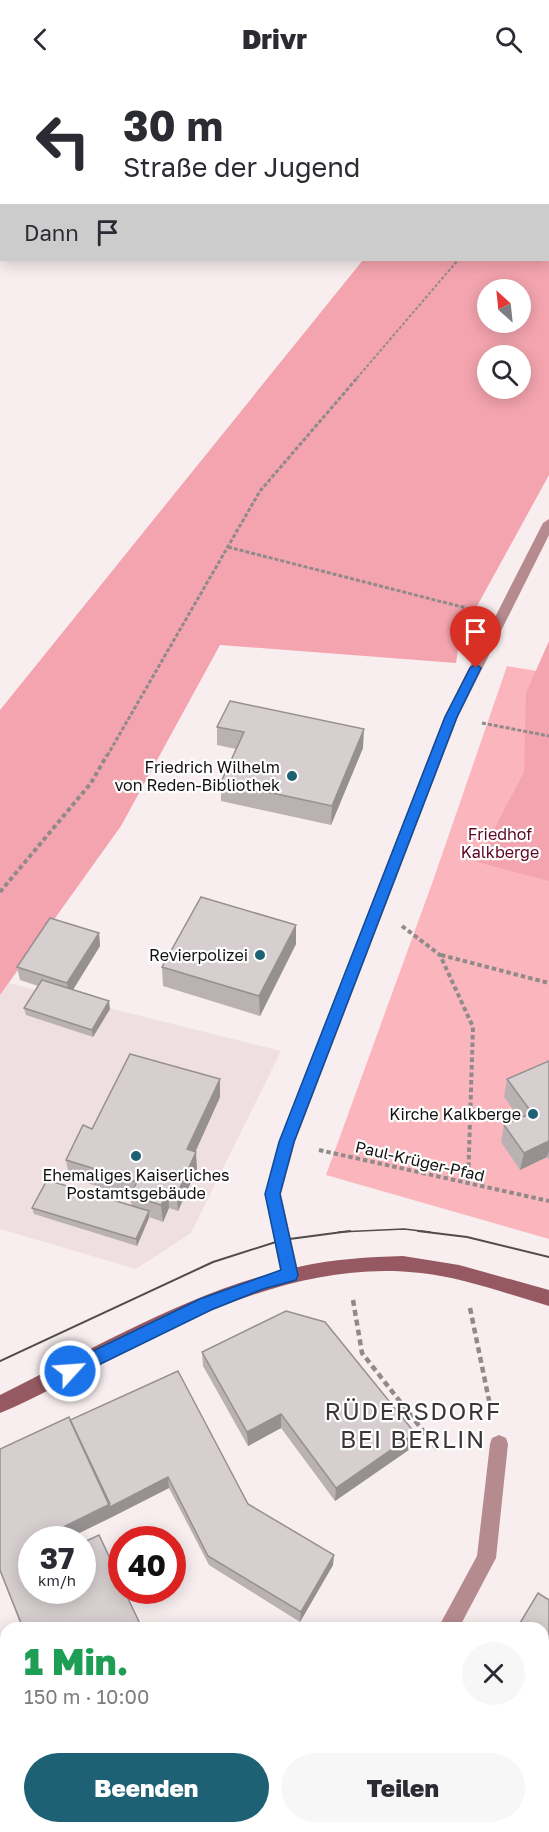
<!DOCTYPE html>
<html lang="de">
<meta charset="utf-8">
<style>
:root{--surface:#fff;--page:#f7f7f7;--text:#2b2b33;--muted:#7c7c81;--accent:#1e6074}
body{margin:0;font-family:"Golos Text",sans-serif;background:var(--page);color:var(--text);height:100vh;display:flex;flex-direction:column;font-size:22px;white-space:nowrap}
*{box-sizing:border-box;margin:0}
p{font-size:20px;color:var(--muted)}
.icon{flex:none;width:33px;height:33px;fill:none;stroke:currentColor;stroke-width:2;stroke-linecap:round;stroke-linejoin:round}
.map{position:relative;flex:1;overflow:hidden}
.sheet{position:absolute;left:0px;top:1544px;width:549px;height:212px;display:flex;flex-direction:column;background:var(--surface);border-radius:18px 18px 0 0;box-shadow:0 3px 15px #0003}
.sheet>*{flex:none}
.guide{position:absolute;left:0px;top:0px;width:549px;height:183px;box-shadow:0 3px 15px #0003;background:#fff;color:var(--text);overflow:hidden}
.needle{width:39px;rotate:333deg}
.tools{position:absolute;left:477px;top:201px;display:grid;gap:12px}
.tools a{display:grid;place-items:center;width:54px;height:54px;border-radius:50%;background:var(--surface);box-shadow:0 3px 15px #0003;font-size:30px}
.speed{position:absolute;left:18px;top:1448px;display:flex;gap:12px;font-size:30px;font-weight:700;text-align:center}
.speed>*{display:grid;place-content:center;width:78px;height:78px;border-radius:50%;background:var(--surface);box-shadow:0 3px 15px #0003;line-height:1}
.speed small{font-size:15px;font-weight:400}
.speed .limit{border:9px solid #d22;background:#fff;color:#111}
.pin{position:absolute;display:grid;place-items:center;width:51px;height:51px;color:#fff;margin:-62px -26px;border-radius:50% 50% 50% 0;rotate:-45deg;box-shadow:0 0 6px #0007}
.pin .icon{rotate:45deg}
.me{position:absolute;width:66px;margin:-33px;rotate:64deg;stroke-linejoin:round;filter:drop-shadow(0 0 4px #0008)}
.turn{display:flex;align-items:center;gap:21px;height:126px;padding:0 24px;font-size:27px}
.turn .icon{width:78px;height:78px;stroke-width:2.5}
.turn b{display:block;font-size:42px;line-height:51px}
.then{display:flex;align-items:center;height:57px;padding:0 24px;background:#0003;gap:12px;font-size:22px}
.round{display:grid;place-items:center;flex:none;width:63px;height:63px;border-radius:32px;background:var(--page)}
.summary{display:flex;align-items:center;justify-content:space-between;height:102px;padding:0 24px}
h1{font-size:36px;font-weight:800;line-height:45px;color:#1e9e55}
.button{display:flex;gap:12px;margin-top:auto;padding:12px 24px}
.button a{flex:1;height:69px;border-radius:36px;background:var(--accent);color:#fff;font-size:24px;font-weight:800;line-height:69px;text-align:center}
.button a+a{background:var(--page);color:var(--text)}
header{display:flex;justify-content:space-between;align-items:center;height:78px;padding:0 24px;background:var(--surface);font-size:27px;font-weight:800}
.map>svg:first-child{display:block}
.built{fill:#f0dfe0}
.green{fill:#fbb6bd}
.forest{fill:#f4a4ae;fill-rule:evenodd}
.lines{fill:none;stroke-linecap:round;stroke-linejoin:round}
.path-far3{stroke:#918a8a;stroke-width:2;stroke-dasharray:3 2;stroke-linecap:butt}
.path-far2{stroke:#918a8a;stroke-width:3;stroke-dasharray:4 2;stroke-linecap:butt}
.path-far1{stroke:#918a8a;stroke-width:4;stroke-dasharray:4.5 3;stroke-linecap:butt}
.path{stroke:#918a8a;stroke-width:4.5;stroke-dasharray:6 4;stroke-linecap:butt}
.street{fill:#b68b8f;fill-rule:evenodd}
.secondary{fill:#965961;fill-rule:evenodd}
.tram-far1{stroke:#514c4c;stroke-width:1.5}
.tram{stroke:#514c4c;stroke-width:2}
.wall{fill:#b9b1b2}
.shaded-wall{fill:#969091}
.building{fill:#d7cecf;stroke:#969091;stroke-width:1.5}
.route{fill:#1a73e8;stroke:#114b97;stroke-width:1.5}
.poi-dot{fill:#1e6074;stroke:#fefefe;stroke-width:2}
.labels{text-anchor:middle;stroke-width:4.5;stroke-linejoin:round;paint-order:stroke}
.poi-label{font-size:16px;fill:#141111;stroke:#fefefe;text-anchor:end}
.park-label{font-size:16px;fill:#5d0420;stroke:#fefefe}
.street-label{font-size:16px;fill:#141111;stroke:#fefefe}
.near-quarter-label{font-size:24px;letter-spacing:1.5px;fill:#3c3536;stroke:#fefefe}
</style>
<header><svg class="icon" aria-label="back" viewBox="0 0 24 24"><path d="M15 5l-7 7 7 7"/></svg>Drivr<svg class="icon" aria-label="search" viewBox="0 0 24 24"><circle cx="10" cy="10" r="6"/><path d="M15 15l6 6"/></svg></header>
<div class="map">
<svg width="549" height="1754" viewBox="0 0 549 1754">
<rect width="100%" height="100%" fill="#f8eeef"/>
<path class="built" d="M 9,905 L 281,973 L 191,1155 L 136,1191 L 0,1151 L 0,917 Z"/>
<path class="green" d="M 507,588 L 549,595 L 549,1161 L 326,1097 L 434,800 Z"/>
<path class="forest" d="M 549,23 L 549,397 L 460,559 L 456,585 L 220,567 L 121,748 L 0,917 L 0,632 L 363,182 L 548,182 ZM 488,212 L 520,212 L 520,244 L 488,244 ZM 488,278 L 520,278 L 520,310 L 488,310 Z
M 549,563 L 549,803 L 477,784 L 524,694 L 526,615 Z"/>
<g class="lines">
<path class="path-far3" d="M 218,2 L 221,0
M 357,300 L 458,182"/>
<path class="path-far2" d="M 228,469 L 474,532
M 482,645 L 549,658
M 107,678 L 260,413 L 358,299"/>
<path class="path-far1" d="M 0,814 L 91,705 L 107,677
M 402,848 L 440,877 L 473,949 L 468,1106
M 441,877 L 549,905
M 319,1072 L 549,1123"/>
<path class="path" d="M 353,1222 L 362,1275 L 438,1372
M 470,1230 L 492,1337"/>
<path class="street" d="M 549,441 L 549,457 L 458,639 L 295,1064 L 281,1116 L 299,1197 L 296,1202 L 290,1205 L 284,1202 L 281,1197 L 265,1116 L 279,1064 L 444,639 L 543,445 Z
M 499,1357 L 506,1360 L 508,1366 L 496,1480 L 459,1550 L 438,1550 L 477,1478 L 490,1366 L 492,1360 Z
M 324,1749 L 347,1749 L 345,1754 L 322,1754 Z"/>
<path class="secondary" d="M 403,1178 L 459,1187 L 549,1212 L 549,1228 C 507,1216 465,1200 421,1195 C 308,1182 200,1234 102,1284 C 68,1301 35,1321 0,1335 L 0,1317 C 96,1270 193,1211 298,1189 C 333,1181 368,1179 403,1178 Z"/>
<path class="tram-far1" d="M 339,1154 L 404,1151 L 430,1154"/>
<path class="tram" d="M 418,1153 L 467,1159 L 549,1179
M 0,1283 L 213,1184 L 282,1162 L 350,1153"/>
</g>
<path class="wall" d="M 217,649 L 363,670 L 331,747 L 221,723 L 221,704 L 236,671 L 217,667 Z
M 99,855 L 100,868 L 73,912 L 110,931 L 93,959 L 26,937 L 24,930 L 38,908 L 20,902 L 17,889 Z
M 296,866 L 260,938 L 163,908 L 162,889 Z
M 549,983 L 549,1082 L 547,1079 L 520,1092 L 501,1064 L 504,1047 L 520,1041 L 504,1019 L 507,1001 Z
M 220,1019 L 195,1074 L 197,1091 L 178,1133 L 169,1130 L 163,1144 L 149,1139 L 137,1168 L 34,1136 L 32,1130 L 132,1128 L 130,1119 L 69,1099 L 66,1082 L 92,1051 Z
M 202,1274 L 415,1355 L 413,1369 L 335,1423 L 281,1350 L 248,1368 L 203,1288 Z
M 70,1342 L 248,1426 L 333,1487 L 300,1544 L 209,1487 L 169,1410 L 112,1439 L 67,1461 L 32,1461 L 141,1550 L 22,1550 L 0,1494 L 0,1371 Z
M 549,1522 L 549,1630 L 543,1626 L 543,1550 Z"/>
<path class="shaded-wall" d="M 364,651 L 363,670 L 331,747 L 332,728 Z
M 296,847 L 296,866 L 260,938 L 259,918 Z
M 99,855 L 100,868 L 69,918 L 67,905 Z
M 109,923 L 110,931 L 93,959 L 92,952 Z
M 220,1001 L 220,1019 L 189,1088 L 187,1071 Z
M 549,1063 L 549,1073 L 547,1079 L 520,1092 L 524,1075 Z
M 196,1074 L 197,1091 L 178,1133 L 177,1116 Z
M 168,1114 L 169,1130 L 163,1144 L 161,1127 Z
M 149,1133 L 149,1140 L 137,1168 L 136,1161 Z
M 281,1336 L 281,1350 L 248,1368 L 247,1354 Z
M 415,1355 L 413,1369 L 335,1423 L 336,1410 Z
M 168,1399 L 169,1410 L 112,1439 L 67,1461 L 55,1461 L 53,1454 Z
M 334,1477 L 333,1487 L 300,1544 L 301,1534 Z"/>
<path class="building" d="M 230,623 L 364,651 L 332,728 L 221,704 L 244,654 L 217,649 Z
M 201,819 L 296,847 L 259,918 L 162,889 Z
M 50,840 L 99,855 L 67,905 L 17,889 Z
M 42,902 L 109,923 L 92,952 L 24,930 Z
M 130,976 L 220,1001 L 187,1071 L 196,1074 L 177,1116 L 168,1114 L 161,1127 L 130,1117 L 137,1104 L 66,1082 L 83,1047 L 92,1051 Z
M 549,983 L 549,1063 L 524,1075 L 504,1047 L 532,1035 L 507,1001 Z
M 47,1102 L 149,1133 L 136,1161 L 32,1130 Z
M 286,1233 L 325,1244 L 415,1355 L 336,1410 L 281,1336 L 247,1354 L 202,1274 Z
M 178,1293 L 248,1426 L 334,1477 L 301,1534 L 208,1478 L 168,1399 L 110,1429 L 70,1342 Z
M 69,1339 L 110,1426 L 53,1454 L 57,1461 L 32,1461 L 32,1512 L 82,1512 L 82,1465 L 99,1457 L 122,1506 L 122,1512 L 124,1512 L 141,1548 L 138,1550 L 23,1550 L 0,1492 L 0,1371 Z
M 538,1515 L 549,1522 L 549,1619 L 543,1615 L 543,1550 L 517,1550 Z
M 436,1749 L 537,1749 L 545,1754 L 433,1754 Z"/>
<path class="route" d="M 476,586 L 481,590 L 457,639 L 294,1064 L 280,1116 L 298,1197 L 296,1202 L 263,1211 L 211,1232 L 76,1298 L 70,1300 L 64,1298 L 62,1293 L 64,1287 L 200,1221 L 281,1192 L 265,1116 L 279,1064 L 445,639 L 470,590 Z"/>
<g class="poi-dot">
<circle cx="292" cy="698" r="6"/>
<circle cx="260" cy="877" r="6"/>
<circle cx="533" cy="1036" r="6"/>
<circle cx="136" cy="1078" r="6"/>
</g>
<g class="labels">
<g class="poi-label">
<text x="280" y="695">Friedrich Wilhelm<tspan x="280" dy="18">von Reden-Bibliothek</tspan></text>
<text x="248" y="883">Revierpolizei</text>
<text x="521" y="1042">Kirche Kalkberge</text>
<text x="136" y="1103" text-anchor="middle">Ehemaliges Kaiserliches<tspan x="136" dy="18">Postamtsgebäude</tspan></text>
</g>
<g class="park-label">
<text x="500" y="762">Friedhof<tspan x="500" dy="18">Kalkberge</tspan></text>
</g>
<g class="street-label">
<text transform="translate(420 1083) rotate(13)" y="6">Paul-Krüger-Pfad</text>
</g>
<g class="near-quarter-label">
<text x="413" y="1342">RÜDERSDORF<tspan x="413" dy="28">BEI BERLIN</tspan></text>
</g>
</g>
</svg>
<div class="tools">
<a><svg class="needle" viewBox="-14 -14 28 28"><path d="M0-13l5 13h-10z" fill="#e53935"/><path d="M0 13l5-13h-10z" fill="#7c7c81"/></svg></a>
<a><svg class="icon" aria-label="search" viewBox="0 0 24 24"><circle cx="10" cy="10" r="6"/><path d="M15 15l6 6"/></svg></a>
</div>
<div class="speed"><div>37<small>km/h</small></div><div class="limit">40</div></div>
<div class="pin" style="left:476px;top:590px;background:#d93025"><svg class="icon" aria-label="arrive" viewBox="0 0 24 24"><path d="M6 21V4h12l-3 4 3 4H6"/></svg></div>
<svg class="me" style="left:70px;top:1293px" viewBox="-20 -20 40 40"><circle r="17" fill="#1a73e8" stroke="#fff" stroke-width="3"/><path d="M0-11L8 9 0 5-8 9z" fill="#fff"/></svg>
<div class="guide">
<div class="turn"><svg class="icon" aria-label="left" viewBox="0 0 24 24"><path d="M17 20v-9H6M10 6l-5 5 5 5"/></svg><div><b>30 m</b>Straße der Jugend</div></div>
<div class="then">Dann<svg class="icon" aria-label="arrive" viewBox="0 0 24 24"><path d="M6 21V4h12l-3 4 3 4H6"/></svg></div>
</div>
<section class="sheet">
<div class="summary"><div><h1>1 Min.</h1><p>150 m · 10:00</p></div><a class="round"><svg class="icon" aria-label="close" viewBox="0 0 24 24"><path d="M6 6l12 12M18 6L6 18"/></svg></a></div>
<div class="button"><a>Beenden</a><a>Teilen</a></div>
</section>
</div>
